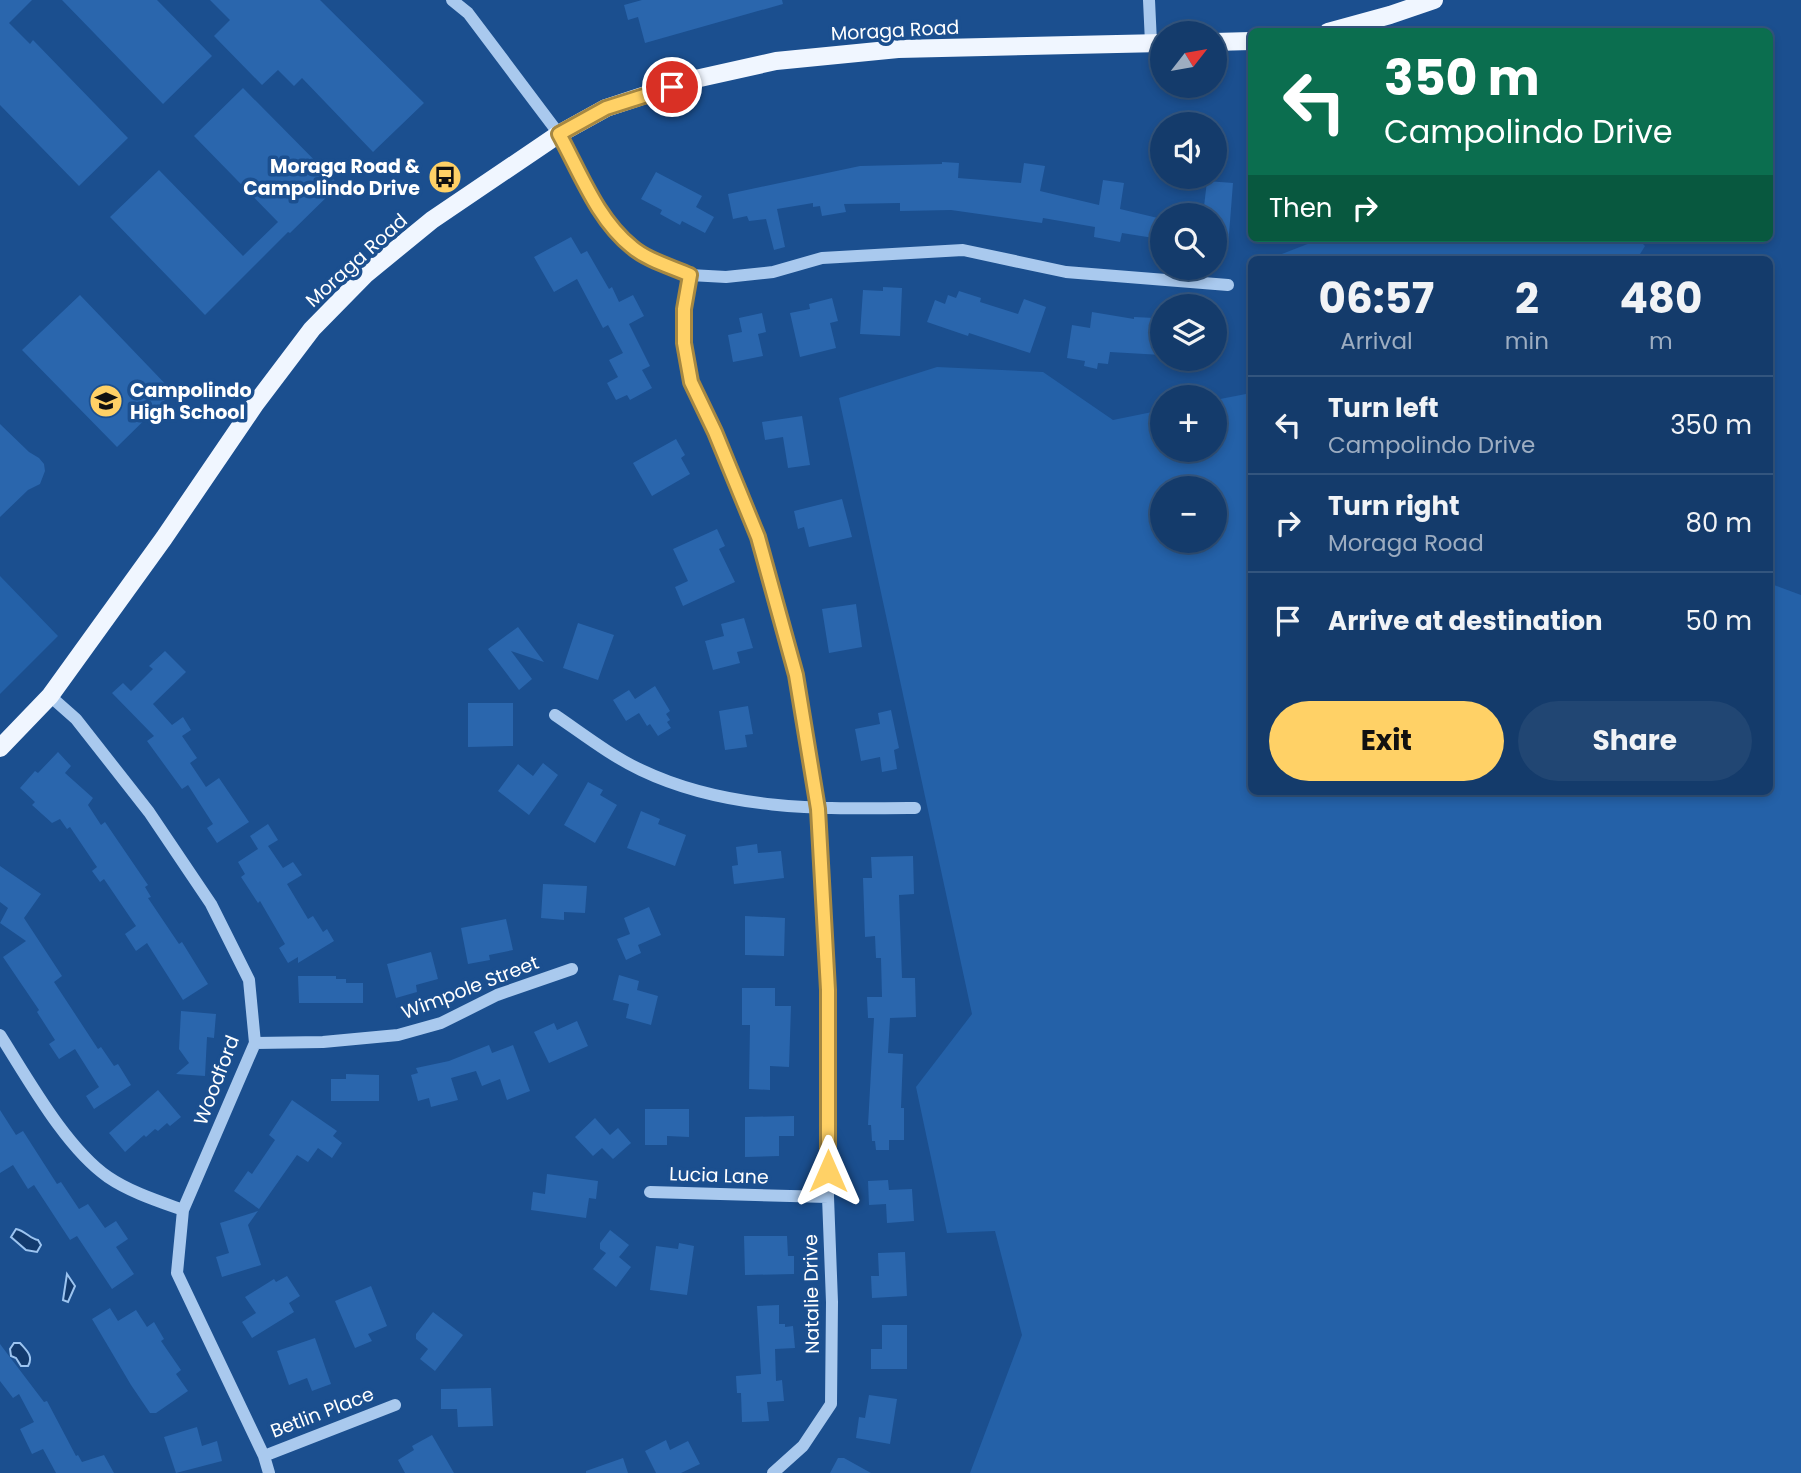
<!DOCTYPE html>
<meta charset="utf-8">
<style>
:root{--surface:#143b6b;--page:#214673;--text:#f1f3f6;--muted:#9dadc1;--line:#33557e;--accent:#ffd166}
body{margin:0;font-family:Poppins,sans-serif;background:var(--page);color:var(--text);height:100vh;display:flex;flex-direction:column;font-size:26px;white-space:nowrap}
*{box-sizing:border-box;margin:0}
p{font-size:23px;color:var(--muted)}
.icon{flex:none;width:38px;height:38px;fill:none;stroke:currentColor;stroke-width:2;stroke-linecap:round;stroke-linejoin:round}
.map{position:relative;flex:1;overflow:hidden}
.details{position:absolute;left:1248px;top:256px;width:525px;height:539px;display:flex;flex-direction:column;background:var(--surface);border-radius:10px;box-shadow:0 4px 10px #0003,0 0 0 2px var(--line)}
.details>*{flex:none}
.top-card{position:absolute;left:1248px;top:28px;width:525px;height:214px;border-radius:10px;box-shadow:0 4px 10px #0003,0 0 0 2px var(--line);background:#0b6e4f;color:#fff;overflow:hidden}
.needle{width:46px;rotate:59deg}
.tools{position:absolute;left:1150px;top:21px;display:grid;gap:14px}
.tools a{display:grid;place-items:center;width:77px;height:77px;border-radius:50%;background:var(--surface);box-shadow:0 4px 10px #0003,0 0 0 2px var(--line);font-size:35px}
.pin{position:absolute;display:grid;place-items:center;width:60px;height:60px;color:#fff;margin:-30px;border:4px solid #fff;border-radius:50%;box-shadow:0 2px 7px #0007}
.me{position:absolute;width:77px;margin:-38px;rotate:0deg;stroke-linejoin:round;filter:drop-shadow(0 0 5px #0008)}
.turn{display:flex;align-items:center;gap:24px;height:147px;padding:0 21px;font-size:32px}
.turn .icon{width:91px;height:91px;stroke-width:2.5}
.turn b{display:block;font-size:49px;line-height:60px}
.then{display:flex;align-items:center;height:66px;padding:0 21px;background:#0003;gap:14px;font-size:26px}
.eta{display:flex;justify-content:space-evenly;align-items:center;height:119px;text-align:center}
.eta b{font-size:42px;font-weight:700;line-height:49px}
.action{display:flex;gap:14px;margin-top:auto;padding:14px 21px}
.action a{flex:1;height:80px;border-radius:42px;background:var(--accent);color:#111;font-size:28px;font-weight:700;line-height:80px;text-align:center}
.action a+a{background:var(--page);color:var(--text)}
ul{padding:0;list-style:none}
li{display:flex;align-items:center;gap:21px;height:98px;padding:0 21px;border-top:2px solid var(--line)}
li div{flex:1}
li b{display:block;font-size:26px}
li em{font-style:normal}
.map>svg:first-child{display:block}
.green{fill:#2461a8;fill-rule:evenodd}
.water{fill:#123a6d;stroke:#9cc4f0;stroke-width:2}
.building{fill:#2a66ad}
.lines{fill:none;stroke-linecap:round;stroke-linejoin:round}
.minor{stroke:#a9c9ee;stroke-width:12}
.major{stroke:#f0f6ff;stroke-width:18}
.route-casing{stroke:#a68842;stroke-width:18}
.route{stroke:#ffd166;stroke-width:12}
.labels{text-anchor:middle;stroke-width:7;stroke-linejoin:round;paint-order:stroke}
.street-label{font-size:19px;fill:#fff;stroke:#1b4f8f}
.poi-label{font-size:19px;font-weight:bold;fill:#fff;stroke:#1b4f8f;text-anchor:end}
</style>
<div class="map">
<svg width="1801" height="1473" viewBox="0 0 1801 1473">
<rect width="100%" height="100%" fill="#1b4f8f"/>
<path class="green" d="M 1323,238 L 1637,238 L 1645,246 L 1637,259 L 1269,259 Z
M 937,367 L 1043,372 L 1113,420 L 1162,410 L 1162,450 L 1214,450 L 1215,400 L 1251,393 L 1251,791 L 1769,791 L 1769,583 L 1801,595 L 1801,1473 L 970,1473 L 1022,1335 L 995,1231 L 947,1233 L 916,1087 L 972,1014 L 839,398 ZM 1162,488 L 1214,488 L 1214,541 L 1162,541 Z
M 0,576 L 58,636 L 0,694 Z"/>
<path class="water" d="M 16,1229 C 26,1231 30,1239 38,1240 L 41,1245 L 37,1252 L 26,1250 L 11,1237 Z
M 67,1274 L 75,1286 L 68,1302 L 63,1300 Z
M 14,1343 L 20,1343 C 26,1350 34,1356 28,1366 L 21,1366 L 16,1358 L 11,1356 L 10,1349 Z"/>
<path class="building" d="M 0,0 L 32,0 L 9,23 L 30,44 L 33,40 L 128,138 L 79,186 L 0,105 Z
M 62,0 L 157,0 L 212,56 L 163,104 Z
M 210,0 L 320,0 L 424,103 L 373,152 L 302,78 L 294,86 L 278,70 L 262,85 L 214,36 L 230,20 Z
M 642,0 L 782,0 L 783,4 L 645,43 L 638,17 L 628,20 L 624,5 Z
M 243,88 L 339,185 L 290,233 L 288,232 L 205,315 L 110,217 L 159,170 L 243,256 L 278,222 L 194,136 Z
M 942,162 L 959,163 L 958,178 L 1021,183 L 1024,163 L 1045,166 L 1040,191 L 1099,205 L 1103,180 L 1124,183 L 1120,209 L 1162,219 L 1160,239 L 1122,233 L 1120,242 L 1094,237 L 1095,227 L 1043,218 L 1042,223 L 951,210 L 900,211 L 900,203 L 844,204 L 846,212 L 822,216 L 820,206 L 813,207 L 813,203 L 777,209 L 785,247 L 774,250 L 766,219 L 749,221 L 747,216 L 733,219 L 728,194 L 860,166 L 942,164 Z
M 656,172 L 702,196 L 696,207 L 714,217 L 705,233 L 682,221 L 680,225 L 660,214 L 662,210 L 641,199 Z
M 1207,181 L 1233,183 L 1228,247 L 1214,246 L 1214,215 L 1203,215 Z
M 571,237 L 581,254 L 587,251 L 609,289 L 612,287 L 619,302 L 633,295 L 644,316 L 629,324 L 650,366 L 642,370 L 652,388 L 630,400 L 627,395 L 616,400 L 607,383 L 618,377 L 609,360 L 623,353 L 608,325 L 603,328 L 577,279 L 554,292 L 534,257 Z
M 883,287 L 902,288 L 900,336 L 860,334 L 863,290 L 883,291 Z
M 959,291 L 981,298 L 980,302 L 1018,314 L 1024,299 L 1046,307 L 1030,353 L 969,333 L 968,336 L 927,322 L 935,300 L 945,304 L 948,295 L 956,298 Z
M 80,295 L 173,392 L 117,447 L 22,350 Z
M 832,298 L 838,321 L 830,323 L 836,348 L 800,357 L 790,313 L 810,309 L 809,304 Z
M 1092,312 L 1134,319 L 1134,317 L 1155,318 L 1154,328 L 1162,328 L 1162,355 L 1110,352 L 1108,364 L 1098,363 L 1097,369 L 1084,366 L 1085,361 L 1067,358 L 1072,325 L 1090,328 Z
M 762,313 L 766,332 L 758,334 L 763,356 L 733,362 L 728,335 L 742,332 L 739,318 Z
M 802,416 L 810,465 L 788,468 L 783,437 L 765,440 L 762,422 Z
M 0,424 L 29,452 L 39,458 L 44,464 L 45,471 L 40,484 L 28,490 L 0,517 Z
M 676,439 L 685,455 L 681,458 L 690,474 L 652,496 L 633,463 Z
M 842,499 L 852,537 L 809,547 L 804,527 L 798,529 L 794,511 Z
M 717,529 L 725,546 L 719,549 L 735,582 L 683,606 L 675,587 L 688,581 L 673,549 Z
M 856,604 L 862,647 L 829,653 L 822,609 Z
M 744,618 L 753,648 L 737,652 L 740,663 L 713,670 L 705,641 L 724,636 L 721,624 Z
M 578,623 L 614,635 L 598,680 L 563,668 Z
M 518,627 L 544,662 L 511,651 L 532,679 L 519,690 L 488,649 Z
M 165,651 L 186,672 L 153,704 L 172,725 L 183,717 L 191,730 L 182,736 L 197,758 L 190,763 L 206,787 L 219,778 L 249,822 L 217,843 L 207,828 L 213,824 L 188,785 L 182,789 L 147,741 L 154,736 L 112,693 L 123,683 L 131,691 L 153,669 L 149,666 Z
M 655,686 L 670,711 L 666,714 L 670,720 L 667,722 L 671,728 L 658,736 L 650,724 L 647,726 L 639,713 L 626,721 L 613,700 L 629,690 L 635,699 Z
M 468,703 L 513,703 L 513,746 L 468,747 Z
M 748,706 L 753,734 L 745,735 L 747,747 L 725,750 L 719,711 Z
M 891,710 L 899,748 L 894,750 L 897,769 L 882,772 L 880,757 L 861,761 L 855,729 L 880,724 L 878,713 Z
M 58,752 L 71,766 L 65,773 L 93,798 L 88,805 L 101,825 L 105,822 L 148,885 L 145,887 L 151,897 L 148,898 L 179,944 L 182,942 L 208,984 L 183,1000 L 147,943 L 136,951 L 125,934 L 136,926 L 104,879 L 100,882 L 92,871 L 97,867 L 70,827 L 67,829 L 60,819 L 52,823 L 32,805 L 35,802 L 20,788 L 35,771 L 38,773 Z
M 543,763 L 558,775 L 529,815 L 498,791 L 518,764 L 533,776 Z
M 588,782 L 603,790 L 600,795 L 617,805 L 595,843 L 564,825 Z
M 641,811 L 660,819 L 658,824 L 686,835 L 675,866 L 627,848 Z
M 268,824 L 278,840 L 268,846 L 283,868 L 293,862 L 302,875 L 287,884 L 308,919 L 313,916 L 323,932 L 327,929 L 334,941 L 298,963 L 298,957 L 288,963 L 279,948 L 285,944 L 260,901 L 258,903 L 241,877 L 245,874 L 238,862 L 258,849 L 250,836 Z
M 757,844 L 758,853 L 781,851 L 784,878 L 734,884 L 732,866 L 738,865 L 736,847 Z
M 913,856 L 914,894 L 899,895 L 902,978 L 915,978 L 916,1017 L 890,1018 L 888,1053 L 903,1054 L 901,1108 L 904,1108 L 904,1140 L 889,1140 L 889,1150 L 876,1150 L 875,1141 L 872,1141 L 871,1125 L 868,1125 L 874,1018 L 868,1018 L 867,997 L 882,997 L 881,958 L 876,958 L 875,936 L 865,937 L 863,878 L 872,878 L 871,857 Z
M 0,866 L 41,894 L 24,918 L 62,976 L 54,982 L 98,1049 L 101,1047 L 114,1066 L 118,1064 L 131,1085 L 94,1109 L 86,1096 L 99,1087 L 75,1049 L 59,1059 L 49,1044 L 55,1040 L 37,1012 L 39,1010 L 3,957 L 26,941 L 0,923 L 8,908 L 0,902 Z
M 543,884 L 587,886 L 585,913 L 564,912 L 564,920 L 541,918 Z
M 649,907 L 661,935 L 638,945 L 641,953 L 626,960 L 617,939 L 630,934 L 624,918 Z
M 745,916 L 785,918 L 784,956 L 745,955 Z
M 506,919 L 513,950 L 489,955 L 490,960 L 468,964 L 461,928 Z
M 431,952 L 438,979 L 416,985 L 417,992 L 396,998 L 387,964 Z
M 619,975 L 639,981 L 637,990 L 658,996 L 651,1025 L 626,1018 L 629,1004 L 613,1000 Z
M 298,976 L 336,976 L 336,979 L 346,979 L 346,983 L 363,983 L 363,1003 L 299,1003 Z
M 742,988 L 775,988 L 775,1006 L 791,1006 L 789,1067 L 770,1066 L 770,1090 L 749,1089 L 750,1025 L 742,1025 Z
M 181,1011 L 216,1014 L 214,1038 L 207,1037 L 205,1076 L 176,1074 L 189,1063 L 179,1049 Z
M 577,1021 L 588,1046 L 549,1063 L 534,1032 L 554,1023 L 557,1030 Z
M 489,1045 L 492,1053 L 513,1045 L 530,1091 L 507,1100 L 500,1079 L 482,1086 L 476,1071 L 451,1078 L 458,1100 L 431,1107 L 429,1098 L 418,1101 L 411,1075 L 418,1073 L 416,1068 L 449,1061 Z
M 346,1074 L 379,1075 L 379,1101 L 331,1101 L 331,1079 L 346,1079 Z
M 158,1090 L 181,1117 L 170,1126 L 167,1123 L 158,1131 L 155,1129 L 146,1137 L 144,1135 L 125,1152 L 109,1133 Z
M 292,1100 L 337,1131 L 333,1136 L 342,1143 L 332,1158 L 318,1148 L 308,1162 L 297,1155 L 259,1209 L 234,1191 L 248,1171 L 252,1174 L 275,1140 L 269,1135 Z
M 645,1109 L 689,1109 L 689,1137 L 667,1136 L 667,1145 L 645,1145 Z
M 0,1110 L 16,1135 L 23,1131 L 57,1184 L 61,1182 L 79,1209 L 88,1204 L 105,1228 L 116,1221 L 128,1239 L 116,1247 L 134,1274 L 112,1289 L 77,1236 L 70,1240 L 34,1185 L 28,1189 L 13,1165 L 0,1173 Z
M 794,1116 L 794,1136 L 779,1136 L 779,1156 L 745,1157 L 745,1117 Z
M 595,1118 L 610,1135 L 618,1128 L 631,1143 L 613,1159 L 602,1148 L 593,1156 L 575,1137 Z
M 547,1174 L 598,1181 L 596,1199 L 589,1198 L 586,1218 L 531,1210 L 533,1192 L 545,1194 Z
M 888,1180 L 889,1190 L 912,1189 L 914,1221 L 887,1223 L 886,1204 L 869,1205 L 868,1181 Z
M 258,1211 L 248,1225 L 261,1265 L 222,1277 L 216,1257 L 229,1253 L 220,1223 Z
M 610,1230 L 629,1245 L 619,1257 L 631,1267 L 616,1287 L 593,1269 L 606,1253 L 600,1249 L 600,1243 Z
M 744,1236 L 787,1236 L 788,1256 L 794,1256 L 794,1274 L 745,1275 Z
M 679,1243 L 694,1246 L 687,1295 L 650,1290 L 656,1246 L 678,1249 Z
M 905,1252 L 907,1296 L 872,1298 L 871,1276 L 879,1276 L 878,1253 Z
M 287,1276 L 300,1296 L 289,1303 L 294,1312 L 252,1338 L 242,1322 L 256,1313 L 245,1297 L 274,1279 L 276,1282 Z
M 371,1286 L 387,1326 L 368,1334 L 372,1341 L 355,1348 L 335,1301 Z
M 779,1305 L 779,1324 L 785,1324 L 785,1327 L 793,1326 L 795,1348 L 775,1349 L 776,1381 L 782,1380 L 784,1401 L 767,1402 L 769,1421 L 742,1422 L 741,1393 L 737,1393 L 736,1376 L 761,1374 L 757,1306 Z
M 110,1308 L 118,1321 L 136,1310 L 147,1327 L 154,1322 L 164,1339 L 161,1341 L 181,1370 L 176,1374 L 188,1391 L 156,1413 L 150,1413 L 131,1385 L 92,1319 Z
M 433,1312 L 463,1335 L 435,1371 L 420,1359 L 428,1349 L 416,1339 L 416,1334 Z
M 882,1325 L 907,1325 L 907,1369 L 871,1369 L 871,1349 L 882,1349 Z
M 315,1338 L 331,1384 L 312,1391 L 307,1378 L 289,1385 L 277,1351 Z
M 0,1344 L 44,1402 L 47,1401 L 76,1456 L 78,1455 L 82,1462 L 104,1455 L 114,1473 L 56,1473 L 43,1449 L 32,1454 L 20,1429 L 34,1422 L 19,1394 L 13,1398 L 0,1381 Z
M 491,1388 L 493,1426 L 458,1427 L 457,1409 L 441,1409 L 441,1389 Z
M 869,1395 L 897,1399 L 890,1444 L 856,1438 L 859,1417 L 865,1418 Z
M 197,1427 L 202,1446 L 217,1441 L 222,1461 L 176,1473 L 164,1437 Z
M 432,1435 L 454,1473 L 405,1473 L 398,1460 L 414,1450 L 412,1446 Z
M 666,1440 L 670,1450 L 688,1441 L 700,1464 L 681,1473 L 656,1473 L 645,1451 Z
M 623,1458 L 628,1473 L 586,1473 L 586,1471 Z
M 838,1458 L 844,1458 L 871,1473 L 830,1473 Z"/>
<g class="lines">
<path class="minor" d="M 452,0 L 468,13 L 559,134 L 602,213 L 614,230 L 633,249 L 690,275 L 726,277 L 773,272 L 822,258 L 963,250 L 1066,272 L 1228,285
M 1149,0 L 1151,43
M 690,275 L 684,308 L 684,343 L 691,382 L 715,432 L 758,537 L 796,675 L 818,809 L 828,990 L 828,1197 L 832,1302 L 831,1404 L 803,1446 L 773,1473
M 50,696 L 76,719 L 149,812 L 211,904 L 249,980 L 255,1043 L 183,1210 L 177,1273 L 264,1456 L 269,1473
M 555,715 C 583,734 611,756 641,770 C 727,811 822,809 915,808
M 0,1035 C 28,1079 66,1148 108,1177 C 130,1192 158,1201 183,1210
M 255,1043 L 323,1042 L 398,1035 L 441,1023 L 497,995 L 572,969
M 650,1192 L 828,1197
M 264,1456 L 395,1405"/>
<path class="major" d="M 1328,32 L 1390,15 L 1434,0
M 1214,42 L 1251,41
M 0,748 L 50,696 L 164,538 L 256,403 L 312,329 L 366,274 L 432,220 L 559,134 L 606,108 L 691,80 L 776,61 L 898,49 L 1162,43"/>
</g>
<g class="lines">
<defs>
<path id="route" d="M 672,87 L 606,108 L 559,134 C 580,172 597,219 632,247 C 647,260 672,267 690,275 L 684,309 L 684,343 L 691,382 L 715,432 L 758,537 L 796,675 L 818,809 L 828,990 L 828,1171"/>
</defs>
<use href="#route" class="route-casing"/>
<use href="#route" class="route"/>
</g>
<defs>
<symbol id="bus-disc" viewBox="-11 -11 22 22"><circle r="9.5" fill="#ffd166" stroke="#1b4f8f"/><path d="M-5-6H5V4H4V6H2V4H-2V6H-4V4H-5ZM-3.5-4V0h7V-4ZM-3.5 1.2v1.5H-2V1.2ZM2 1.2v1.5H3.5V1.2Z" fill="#111"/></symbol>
<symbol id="school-disc" viewBox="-11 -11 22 22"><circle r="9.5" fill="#ffd166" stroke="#1b4f8f"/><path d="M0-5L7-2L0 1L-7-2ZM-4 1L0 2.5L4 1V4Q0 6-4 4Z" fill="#111"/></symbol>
</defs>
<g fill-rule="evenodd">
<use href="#bus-disc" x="426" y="158" width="38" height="38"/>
<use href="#school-disc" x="87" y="382" width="38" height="38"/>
</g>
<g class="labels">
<g class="street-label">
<text transform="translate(895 30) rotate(-3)" y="7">Moraga Road</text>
<text transform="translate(356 260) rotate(-42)" y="7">Moraga Road</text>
<text transform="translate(470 987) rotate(-21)" y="7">Wimpole Street</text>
<text transform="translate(216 1080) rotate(-69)" y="7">Woodford</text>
<text transform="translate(719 1175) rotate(2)" y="7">Lucia Lane</text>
<text transform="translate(811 1294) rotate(-91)" y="7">Natalie Drive</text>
<text transform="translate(322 1412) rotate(-21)" y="7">Betlin Place</text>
</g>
<g class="poi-label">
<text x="420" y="173">Moraga Road &amp;<tspan x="420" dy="22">Campolindo Drive</tspan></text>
<text x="130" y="397" text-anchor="start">Campolindo<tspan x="130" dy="22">High School</tspan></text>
</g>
</g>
</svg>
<div class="tools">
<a><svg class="needle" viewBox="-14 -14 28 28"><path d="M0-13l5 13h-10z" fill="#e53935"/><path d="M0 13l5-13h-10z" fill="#9dadc1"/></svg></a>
<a><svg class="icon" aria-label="sound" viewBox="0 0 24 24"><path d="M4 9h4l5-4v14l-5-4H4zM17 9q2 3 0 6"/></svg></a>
<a><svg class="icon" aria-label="search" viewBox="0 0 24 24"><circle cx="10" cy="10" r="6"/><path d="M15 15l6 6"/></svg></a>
<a><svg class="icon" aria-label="layers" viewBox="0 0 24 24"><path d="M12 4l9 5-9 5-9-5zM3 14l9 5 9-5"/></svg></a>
<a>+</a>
<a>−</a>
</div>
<div class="pin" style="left:672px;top:87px;background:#d93025"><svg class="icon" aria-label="arrive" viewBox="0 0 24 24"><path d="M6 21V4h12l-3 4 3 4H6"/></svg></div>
<svg class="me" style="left:828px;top:1171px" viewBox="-20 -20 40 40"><path d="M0-17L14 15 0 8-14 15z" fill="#ffd166" stroke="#fff" stroke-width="4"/></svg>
<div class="top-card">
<div class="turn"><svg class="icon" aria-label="left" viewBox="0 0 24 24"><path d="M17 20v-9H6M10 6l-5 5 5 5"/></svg><div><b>350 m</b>Campolindo Drive</div></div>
<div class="then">Then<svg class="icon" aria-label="right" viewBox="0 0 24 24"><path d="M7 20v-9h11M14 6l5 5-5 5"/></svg></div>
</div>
<section class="details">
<div class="eta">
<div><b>06:57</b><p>Arrival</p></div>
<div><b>2</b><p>min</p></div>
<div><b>480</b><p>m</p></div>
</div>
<ul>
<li><svg class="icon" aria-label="left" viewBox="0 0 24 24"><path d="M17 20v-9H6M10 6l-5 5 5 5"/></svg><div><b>Turn left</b><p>Campolindo Drive</p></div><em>350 m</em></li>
<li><svg class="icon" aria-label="right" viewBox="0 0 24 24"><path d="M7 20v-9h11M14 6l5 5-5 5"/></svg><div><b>Turn right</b><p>Moraga Road</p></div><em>80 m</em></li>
<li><svg class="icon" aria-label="arrive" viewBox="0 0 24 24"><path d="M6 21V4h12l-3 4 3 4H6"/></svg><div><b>Arrive at destination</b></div><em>50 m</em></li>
</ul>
<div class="action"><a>Exit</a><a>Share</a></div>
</section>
</div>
